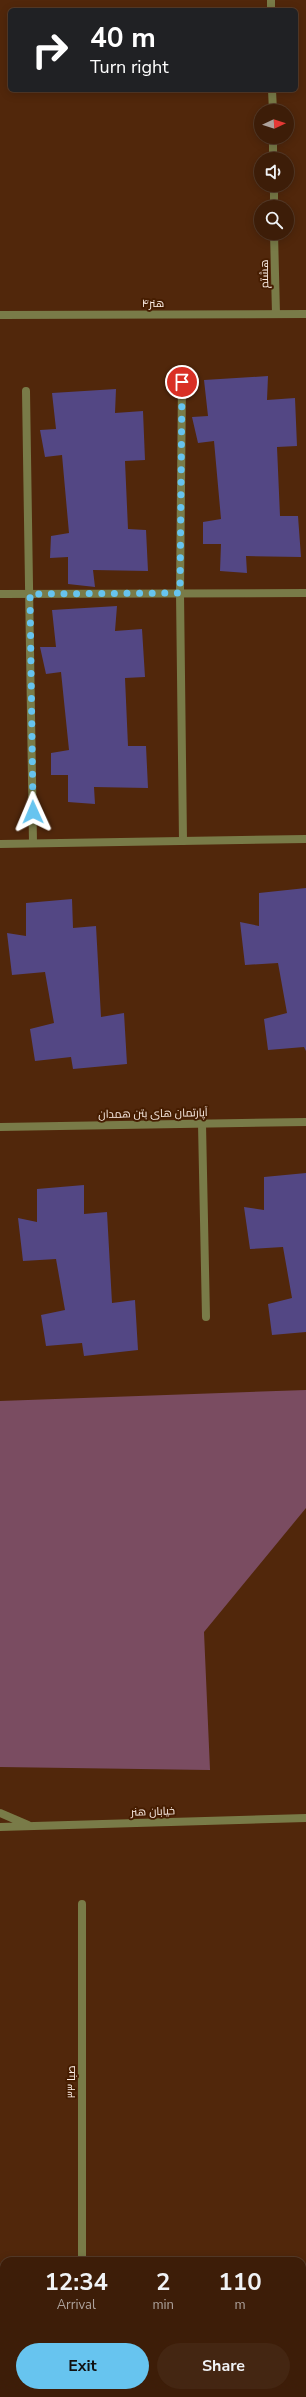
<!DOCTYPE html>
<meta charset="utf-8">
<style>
:root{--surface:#3d1d08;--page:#442612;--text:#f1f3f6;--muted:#ada29c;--line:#563b29;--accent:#67c4ef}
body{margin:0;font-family:"Nunito Sans",Cairo,sans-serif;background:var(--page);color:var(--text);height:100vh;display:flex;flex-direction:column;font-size:15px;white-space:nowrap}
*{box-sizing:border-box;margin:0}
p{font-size:13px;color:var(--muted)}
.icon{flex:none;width:22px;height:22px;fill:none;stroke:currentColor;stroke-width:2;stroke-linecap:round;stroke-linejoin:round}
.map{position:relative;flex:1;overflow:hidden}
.drawer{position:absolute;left:0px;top:2257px;width:306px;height:140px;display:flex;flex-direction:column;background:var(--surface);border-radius:12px 12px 0 0;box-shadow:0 2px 10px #0003,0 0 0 1px var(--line)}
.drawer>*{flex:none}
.hud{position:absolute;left:8px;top:8px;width:290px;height:84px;border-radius:6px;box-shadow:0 2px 10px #0003,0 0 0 1px var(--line);background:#202124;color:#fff;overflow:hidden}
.needle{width:26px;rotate:86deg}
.buttons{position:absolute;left:254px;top:104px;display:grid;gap:8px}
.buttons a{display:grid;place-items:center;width:40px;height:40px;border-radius:50%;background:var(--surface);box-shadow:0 2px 10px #0003,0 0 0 1px var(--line);font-size:20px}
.pin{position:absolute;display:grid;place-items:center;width:34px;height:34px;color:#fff;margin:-17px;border:2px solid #fff;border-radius:50%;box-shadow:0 1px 4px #0007}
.me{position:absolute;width:44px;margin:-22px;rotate:359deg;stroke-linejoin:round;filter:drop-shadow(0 0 3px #0008)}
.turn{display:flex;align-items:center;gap:14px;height:84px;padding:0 16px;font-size:18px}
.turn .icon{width:52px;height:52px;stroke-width:2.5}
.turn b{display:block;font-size:28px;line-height:34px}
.eta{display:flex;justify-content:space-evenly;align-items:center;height:68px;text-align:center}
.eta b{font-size:24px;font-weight:700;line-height:28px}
.primary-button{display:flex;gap:8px;margin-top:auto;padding:8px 16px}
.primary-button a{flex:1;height:46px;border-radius:24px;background:var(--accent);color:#111;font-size:16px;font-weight:700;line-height:46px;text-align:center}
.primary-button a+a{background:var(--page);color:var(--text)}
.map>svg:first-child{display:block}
.green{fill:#7a4c61}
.building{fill:#534784}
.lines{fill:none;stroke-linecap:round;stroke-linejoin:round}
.service{stroke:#797b48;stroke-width:8}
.minor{stroke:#797b48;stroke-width:8}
.route{stroke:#67c4ef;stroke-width:7;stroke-dasharray:0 12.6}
.labels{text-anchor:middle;stroke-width:4;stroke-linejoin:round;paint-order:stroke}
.street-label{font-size:11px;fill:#fef0e8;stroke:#461d01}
</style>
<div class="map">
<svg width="306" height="2397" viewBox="0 0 306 2397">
<rect width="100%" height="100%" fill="#51270b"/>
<path class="green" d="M 306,1390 L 306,1508 L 204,1632 L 210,1770 L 0,1767 L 0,1401 Z"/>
<path class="building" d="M 268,376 L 267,400 L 295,398 L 297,446 L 277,447 L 280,516 L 298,516 L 301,557 L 246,556 L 247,573 L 220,571 L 221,544 L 203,544 L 203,522 L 221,519 L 214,441 L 198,443 L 192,417 L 208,416 L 204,380 Z
M 116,389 L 115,413 L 143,411 L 145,460 L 125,461 L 128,529 L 146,530 L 148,571 L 93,570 L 95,587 L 68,584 L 68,557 L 50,558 L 51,536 L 69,533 L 62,455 L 45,457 L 40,430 L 56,429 L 52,393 Z
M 117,606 L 115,631 L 142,629 L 145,677 L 125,678 L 128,746 L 146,746 L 148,788 L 94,787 L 95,804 L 68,802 L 68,775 L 51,775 L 51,753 L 69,750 L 61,672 L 46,674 L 40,647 L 56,647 L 52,610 Z
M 306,888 L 306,1051 L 304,1047 L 268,1050 L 264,1019 L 287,1013 L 278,963 L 245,965 L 240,922 L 259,926 L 259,893 Z
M 72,899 L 73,928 L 96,926 L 101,1017 L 124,1013 L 127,1064 L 73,1069 L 71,1057 L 35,1061 L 30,1029 L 54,1023 L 45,972 L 12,975 L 7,933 L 26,936 L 26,903 Z
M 306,1173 L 306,1332 L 272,1335 L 268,1304 L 292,1298 L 283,1247 L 250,1249 L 244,1207 L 264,1210 L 264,1177 Z
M 84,1185 L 84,1214 L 107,1212 L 112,1303 L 135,1300 L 138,1350 L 84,1356 L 82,1343 L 46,1346 L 41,1315 L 65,1310 L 56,1259 L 23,1261 L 18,1218 L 37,1222 L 37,1189 Z"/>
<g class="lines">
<path class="service" d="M 182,382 L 180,593 L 183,841
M 26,391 L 33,843
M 202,1124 L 206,1317"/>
<path class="minor" d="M 271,0 L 271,10
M 272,90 L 273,111
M 273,137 L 273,159
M 274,185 L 274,207
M 274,233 L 276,314
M 0,315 L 306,314
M 0,594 L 306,593
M 0,844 L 306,839
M 0,1127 L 306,1122
M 0,1813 L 28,1825
M 0,1827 L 306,1818
M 82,2261 L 82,1904
M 0,2292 L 4,2291
M 82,2397 L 82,2393"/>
</g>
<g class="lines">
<path class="route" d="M 33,812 L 30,594 L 180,593 L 182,382"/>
</g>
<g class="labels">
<g class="street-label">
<text transform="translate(264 274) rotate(-91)" y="4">هشتم</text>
<text x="153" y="307">هنر۴</text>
<text transform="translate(153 1113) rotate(-1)" y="4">آپارتمان های بتن همدان</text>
<text transform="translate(153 1811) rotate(-2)" y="4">خیابان هنر</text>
<text transform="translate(71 2082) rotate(-90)" y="4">۳۳ صبا</text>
</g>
</g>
</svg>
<div class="buttons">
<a><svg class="needle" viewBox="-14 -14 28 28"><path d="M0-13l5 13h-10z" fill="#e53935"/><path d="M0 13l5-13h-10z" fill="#ada29c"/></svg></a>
<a><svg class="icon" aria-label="sound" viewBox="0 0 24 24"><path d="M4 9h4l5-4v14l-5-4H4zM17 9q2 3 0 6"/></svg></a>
<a><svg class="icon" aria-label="search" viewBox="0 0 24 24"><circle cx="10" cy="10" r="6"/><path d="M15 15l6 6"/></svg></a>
</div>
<div class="pin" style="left:182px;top:382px;background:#d93025"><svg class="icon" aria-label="arrive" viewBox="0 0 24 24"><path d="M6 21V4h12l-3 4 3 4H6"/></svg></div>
<svg class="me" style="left:33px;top:812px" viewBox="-20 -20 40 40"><path d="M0-17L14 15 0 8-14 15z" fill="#67c4ef" stroke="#fff" stroke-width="4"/></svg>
<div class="hud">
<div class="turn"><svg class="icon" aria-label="right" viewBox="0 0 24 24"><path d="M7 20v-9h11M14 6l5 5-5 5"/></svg><div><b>40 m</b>Turn right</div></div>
</div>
<section class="drawer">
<div class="eta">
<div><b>12:34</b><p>Arrival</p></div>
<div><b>2</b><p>min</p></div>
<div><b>110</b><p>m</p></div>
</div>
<div class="primary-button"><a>Exit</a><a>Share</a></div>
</section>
</div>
